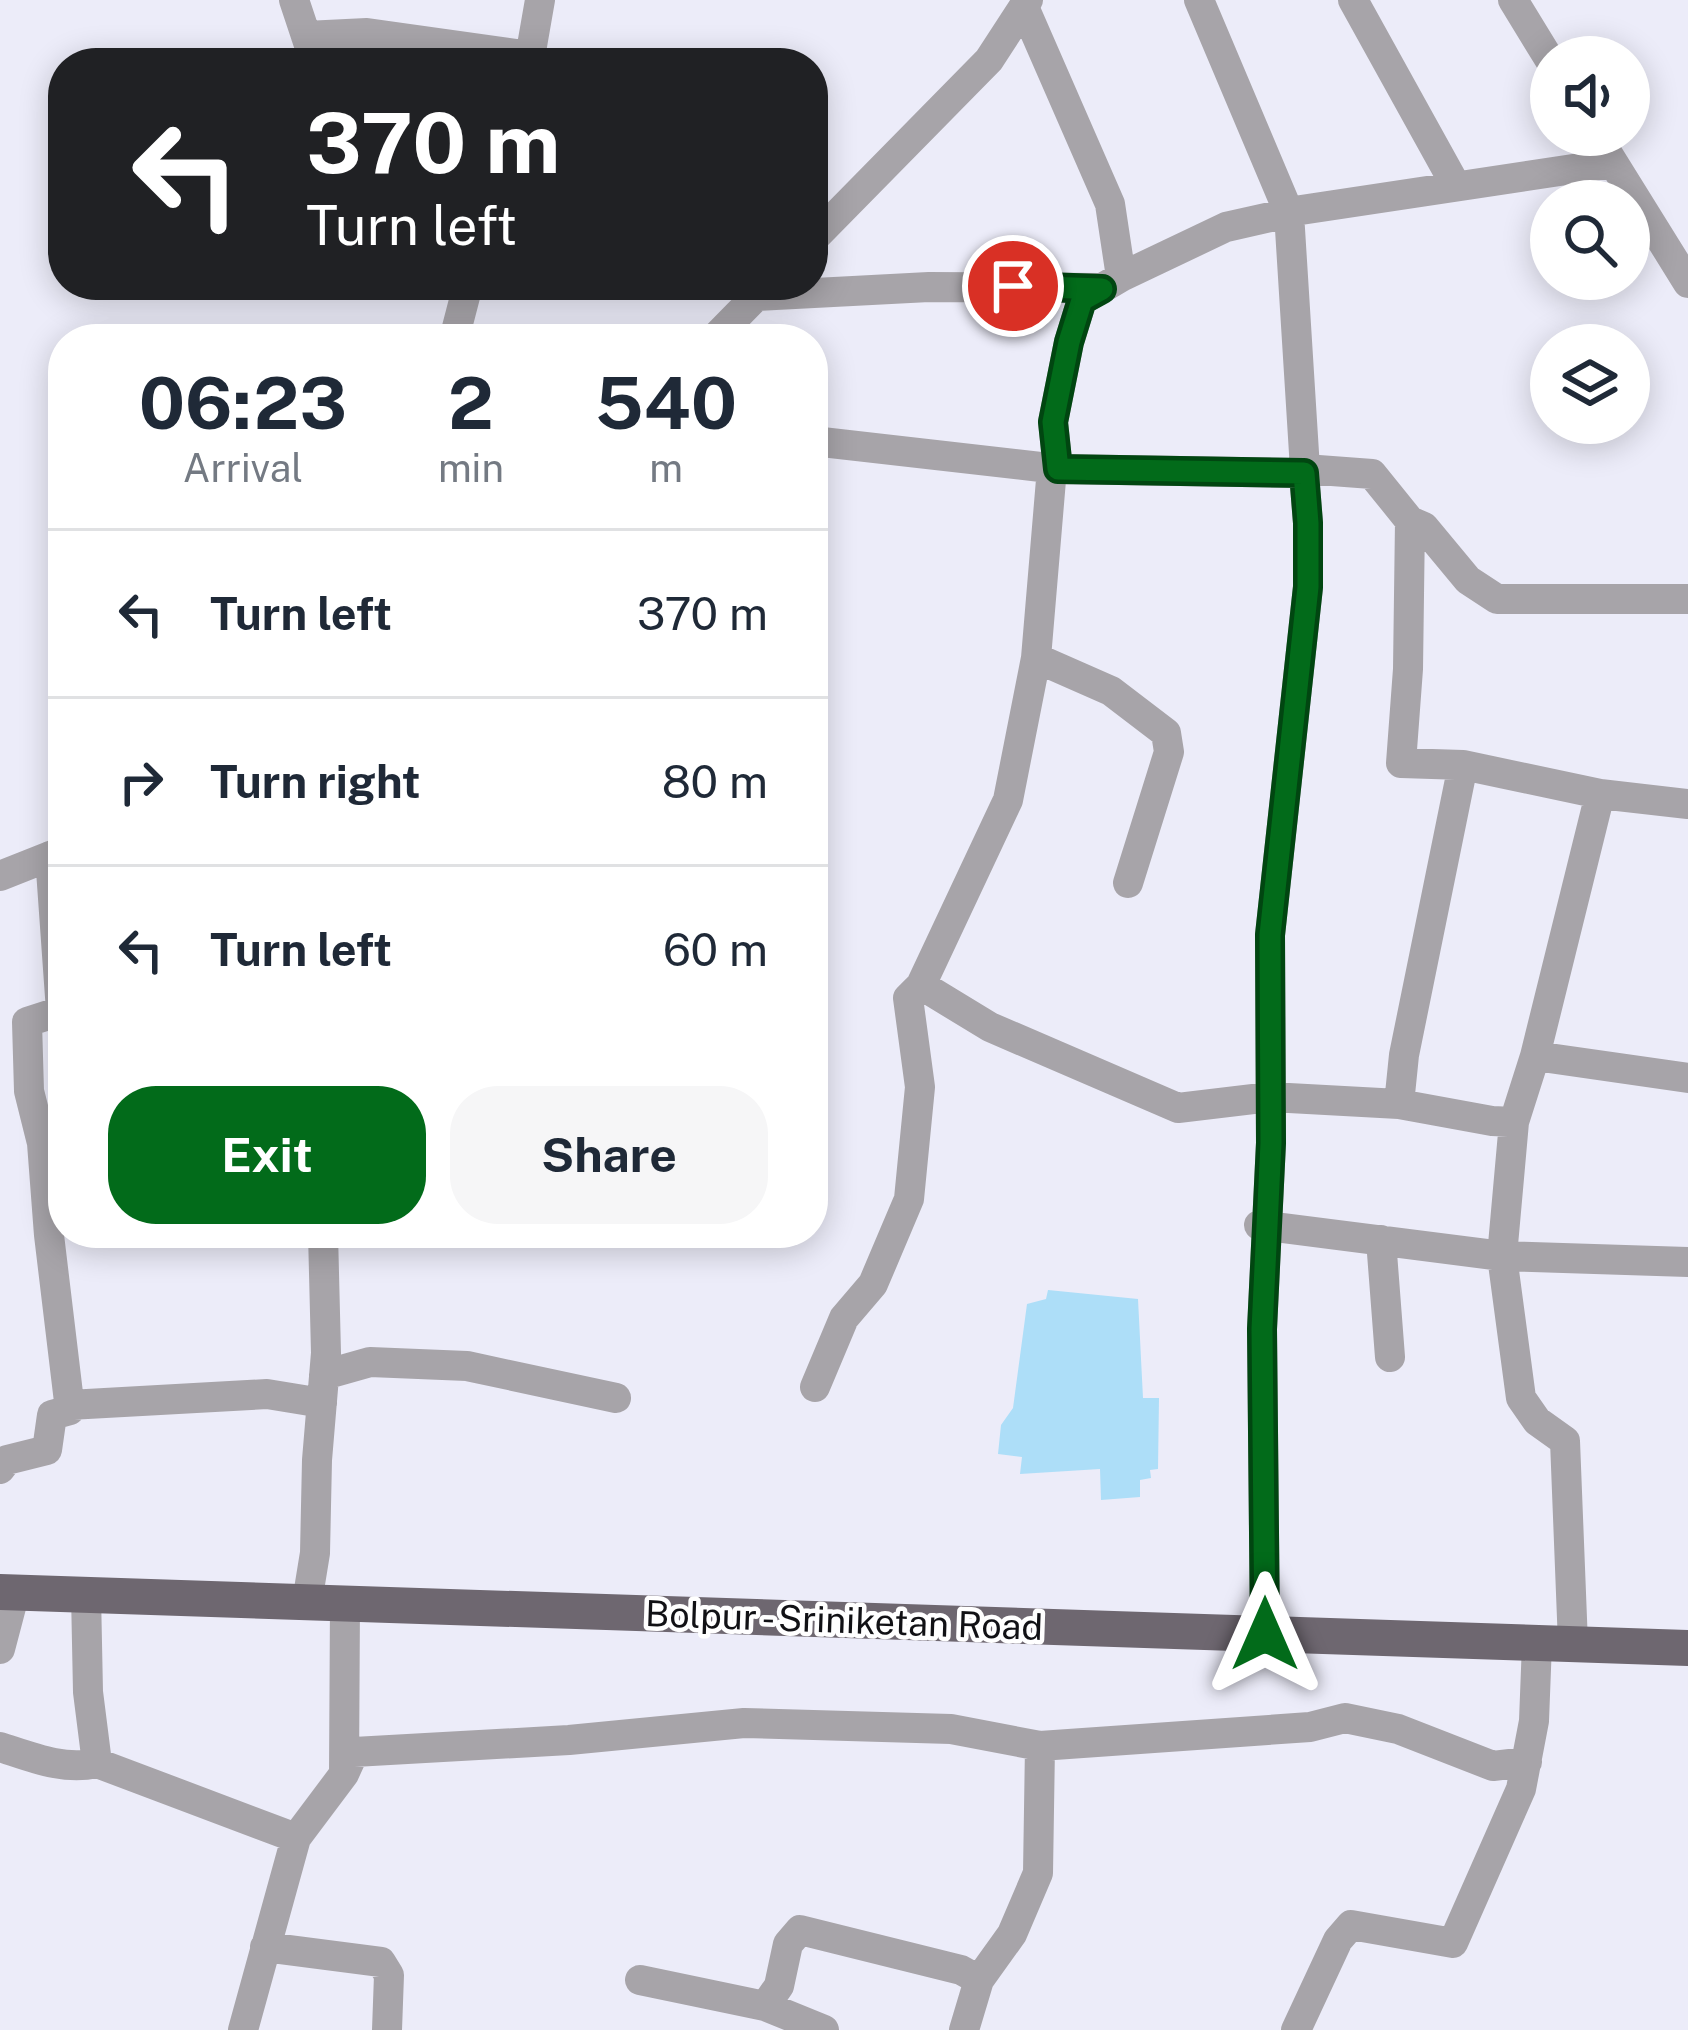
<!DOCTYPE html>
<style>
:root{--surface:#fff;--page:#f6f6f7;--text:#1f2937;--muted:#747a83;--line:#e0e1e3;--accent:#026b1a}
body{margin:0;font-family:"Public Sans",sans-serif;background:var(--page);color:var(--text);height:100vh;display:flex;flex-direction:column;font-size:45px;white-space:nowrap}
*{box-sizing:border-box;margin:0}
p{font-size:39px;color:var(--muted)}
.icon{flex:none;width:66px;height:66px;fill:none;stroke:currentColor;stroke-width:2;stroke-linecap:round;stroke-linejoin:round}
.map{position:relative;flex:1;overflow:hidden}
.drawer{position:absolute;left:48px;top:324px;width:780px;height:924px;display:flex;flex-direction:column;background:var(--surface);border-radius:48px;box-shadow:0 6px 30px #0003}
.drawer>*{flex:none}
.guide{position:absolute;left:48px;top:48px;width:780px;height:252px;border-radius:48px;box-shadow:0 6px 30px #0003;background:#202124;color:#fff;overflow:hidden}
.buttons{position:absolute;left:1530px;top:36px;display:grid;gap:24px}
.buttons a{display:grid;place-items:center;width:120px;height:120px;border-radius:50%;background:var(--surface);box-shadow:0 6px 30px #0003;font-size:60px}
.pin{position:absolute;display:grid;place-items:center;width:102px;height:102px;color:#fff;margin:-51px;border:6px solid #fff;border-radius:50%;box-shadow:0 3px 12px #0007}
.me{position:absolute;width:132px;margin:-66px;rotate:0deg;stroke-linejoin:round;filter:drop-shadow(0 0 9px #0008)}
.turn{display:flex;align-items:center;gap:42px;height:252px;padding:0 60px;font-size:54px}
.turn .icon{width:156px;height:156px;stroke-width:2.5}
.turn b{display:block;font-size:84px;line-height:102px}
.eta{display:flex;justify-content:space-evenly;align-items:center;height:204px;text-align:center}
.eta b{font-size:72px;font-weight:700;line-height:84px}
.action{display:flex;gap:24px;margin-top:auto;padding:24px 60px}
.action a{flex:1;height:138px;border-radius:48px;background:var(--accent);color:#fff;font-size:48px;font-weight:700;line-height:138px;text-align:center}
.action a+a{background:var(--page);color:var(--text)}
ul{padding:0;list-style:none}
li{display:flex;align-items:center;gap:36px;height:168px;padding:0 60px;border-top:3px solid var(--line)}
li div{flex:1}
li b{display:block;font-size:45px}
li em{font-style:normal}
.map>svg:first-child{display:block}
.water{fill:#addef8}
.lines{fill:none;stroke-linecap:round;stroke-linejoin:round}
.minor{stroke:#a7a4a9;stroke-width:30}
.major{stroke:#6e6770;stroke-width:36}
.route-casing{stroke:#014611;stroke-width:30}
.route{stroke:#026b1a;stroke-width:21}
.labels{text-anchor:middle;stroke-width:9;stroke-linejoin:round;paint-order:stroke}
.street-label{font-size:36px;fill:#111115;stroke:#fff}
</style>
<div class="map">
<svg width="1688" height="2030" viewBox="0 0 1688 2030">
<rect width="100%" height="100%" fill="#ececf9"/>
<path class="water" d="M 1048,1290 L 1138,1299 L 1143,1398 L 1159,1398 L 1158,1469 L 1150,1470 L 1151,1478 L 1140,1480 L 1140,1497 L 1101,1500 L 1100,1469 L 1020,1474 L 1022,1457 L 998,1454 L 1001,1425 L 1013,1408 L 1027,1304 L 1046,1299 Z"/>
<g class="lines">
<path class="minor" d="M 294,0 L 315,63
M 1199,0 L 1289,213 L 1305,469 L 1372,474 L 1410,521 L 1424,527 L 1468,580 L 1497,599 L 1688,599
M 1353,0 L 1456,186
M 1513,0 L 1551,62
M 1024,7 L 1110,204 L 1121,277
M 306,36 L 367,33 L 531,56
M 529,63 L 540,0
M 1596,135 L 1688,283
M 813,239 L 989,60 L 1028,0
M 756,296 L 929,287 L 1101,288
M 454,339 L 468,285
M 714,339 L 767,285
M 813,441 L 1058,469
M 1410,521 L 1408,669 L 1401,763 L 1463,765 L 1600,794 L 1688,804
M 1036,658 L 1111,691 L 1166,733 L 1169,752 L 1128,883
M 0,876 L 63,851
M 921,985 L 990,1027 L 1178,1108 L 1270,1097 L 1399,1104 L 1492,1121 L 1514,1122
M 1535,1056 L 1688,1078
M 1399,1104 L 1404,1055 L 1463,765
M 1259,1225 L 1502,1256 L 1688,1262
M 1381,1240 L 1390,1357
M 324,1375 L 370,1362 L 467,1366 L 616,1398
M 815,1387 L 844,1318 L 873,1284 L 909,1199 L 920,1087 L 908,998 L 921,985 L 1008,800 L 1036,658 L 1052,468
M 69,1405 L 267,1394 L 322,1403
M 0,1469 L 7,1460 L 47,1450 L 52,1415 L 70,1410 L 49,1235 L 42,1143 L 29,1091 L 27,1022 L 61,1011 L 50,856
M 86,1594 L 88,1692 L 97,1763
M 307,1602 L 315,1553 L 317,1460 L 326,1353 L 323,1233
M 1265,1634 L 1262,1329 L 1271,1143 L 1270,935 L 1308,587 L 1308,523 L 1304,473 L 1058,469 L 1053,422 L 1069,342 L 1082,300 L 1121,277 L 1226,227 L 1301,210 L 1613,163
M 1573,1644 L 1565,1441 L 1537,1421 L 1521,1398 L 1502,1256 L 1514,1122 L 1535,1056 L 1600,794
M 0,1649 L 15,1592
M 0,1747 C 31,1757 64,1771 97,1763 L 296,1838
M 344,1774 L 354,1752 L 569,1740 L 744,1723 L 951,1729 L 1040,1746 L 1310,1727 L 1345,1718 L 1398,1729 L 1493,1766 L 1527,1762
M 265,1947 L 381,1962 L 389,1975 L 387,2030
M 640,1980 L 765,2006 L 824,2030
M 765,2006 L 779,1986 L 788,1944 L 800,1930 L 961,1970 L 979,1980
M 243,2030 L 296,1838 L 344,1774 L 345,1603
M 964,2030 L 979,1980 L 1012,1934 L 1038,1873 L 1040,1746
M 1296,2030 L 1338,1940 L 1351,1925 L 1453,1943 L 1521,1789 L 1534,1721 L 1537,1643"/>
<path class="major" d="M 0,1592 L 1688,1648"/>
</g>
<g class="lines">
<defs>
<path id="route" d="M 1013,286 L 1102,289 L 1082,300 L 1069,342 L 1053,422 L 1058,469 L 1304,473 L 1308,523 L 1308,587 L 1270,935 L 1271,1143 L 1262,1329 L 1265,1634"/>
</defs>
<use href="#route" class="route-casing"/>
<use href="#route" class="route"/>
</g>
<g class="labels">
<g class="street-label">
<text transform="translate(844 1620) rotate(2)" y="13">Bolpur - Sriniketan Road</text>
</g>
</g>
</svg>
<div class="buttons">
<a><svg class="icon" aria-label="sound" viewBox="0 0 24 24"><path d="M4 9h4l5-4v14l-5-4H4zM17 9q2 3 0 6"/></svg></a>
<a><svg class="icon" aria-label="search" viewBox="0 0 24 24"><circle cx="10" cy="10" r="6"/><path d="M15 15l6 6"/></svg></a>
<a><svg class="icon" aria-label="layers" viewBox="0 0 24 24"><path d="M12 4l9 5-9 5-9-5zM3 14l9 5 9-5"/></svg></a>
</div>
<div class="pin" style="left:1013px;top:286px;background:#d93025"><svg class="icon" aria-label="arrive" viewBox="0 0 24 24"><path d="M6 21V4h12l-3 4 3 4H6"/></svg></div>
<svg class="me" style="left:1265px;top:1634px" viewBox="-20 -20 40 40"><path d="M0-17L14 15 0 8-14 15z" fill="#026b1a" stroke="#fff" stroke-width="4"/></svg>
<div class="guide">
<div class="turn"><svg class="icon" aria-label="left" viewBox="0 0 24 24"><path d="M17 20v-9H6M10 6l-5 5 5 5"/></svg><div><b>370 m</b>Turn left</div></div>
</div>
<section class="drawer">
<div class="eta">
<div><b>06:23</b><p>Arrival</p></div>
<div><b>2</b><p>min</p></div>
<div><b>540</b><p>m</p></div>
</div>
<ul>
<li><svg class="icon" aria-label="left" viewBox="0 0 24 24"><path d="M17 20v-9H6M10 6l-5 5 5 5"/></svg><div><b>Turn left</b></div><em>370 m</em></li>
<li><svg class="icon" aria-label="right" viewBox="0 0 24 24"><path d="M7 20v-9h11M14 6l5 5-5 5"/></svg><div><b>Turn right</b></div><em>80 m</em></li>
<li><svg class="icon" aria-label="left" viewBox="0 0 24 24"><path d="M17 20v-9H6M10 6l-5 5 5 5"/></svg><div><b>Turn left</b></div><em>60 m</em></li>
</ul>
<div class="action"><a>Exit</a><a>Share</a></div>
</section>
</div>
